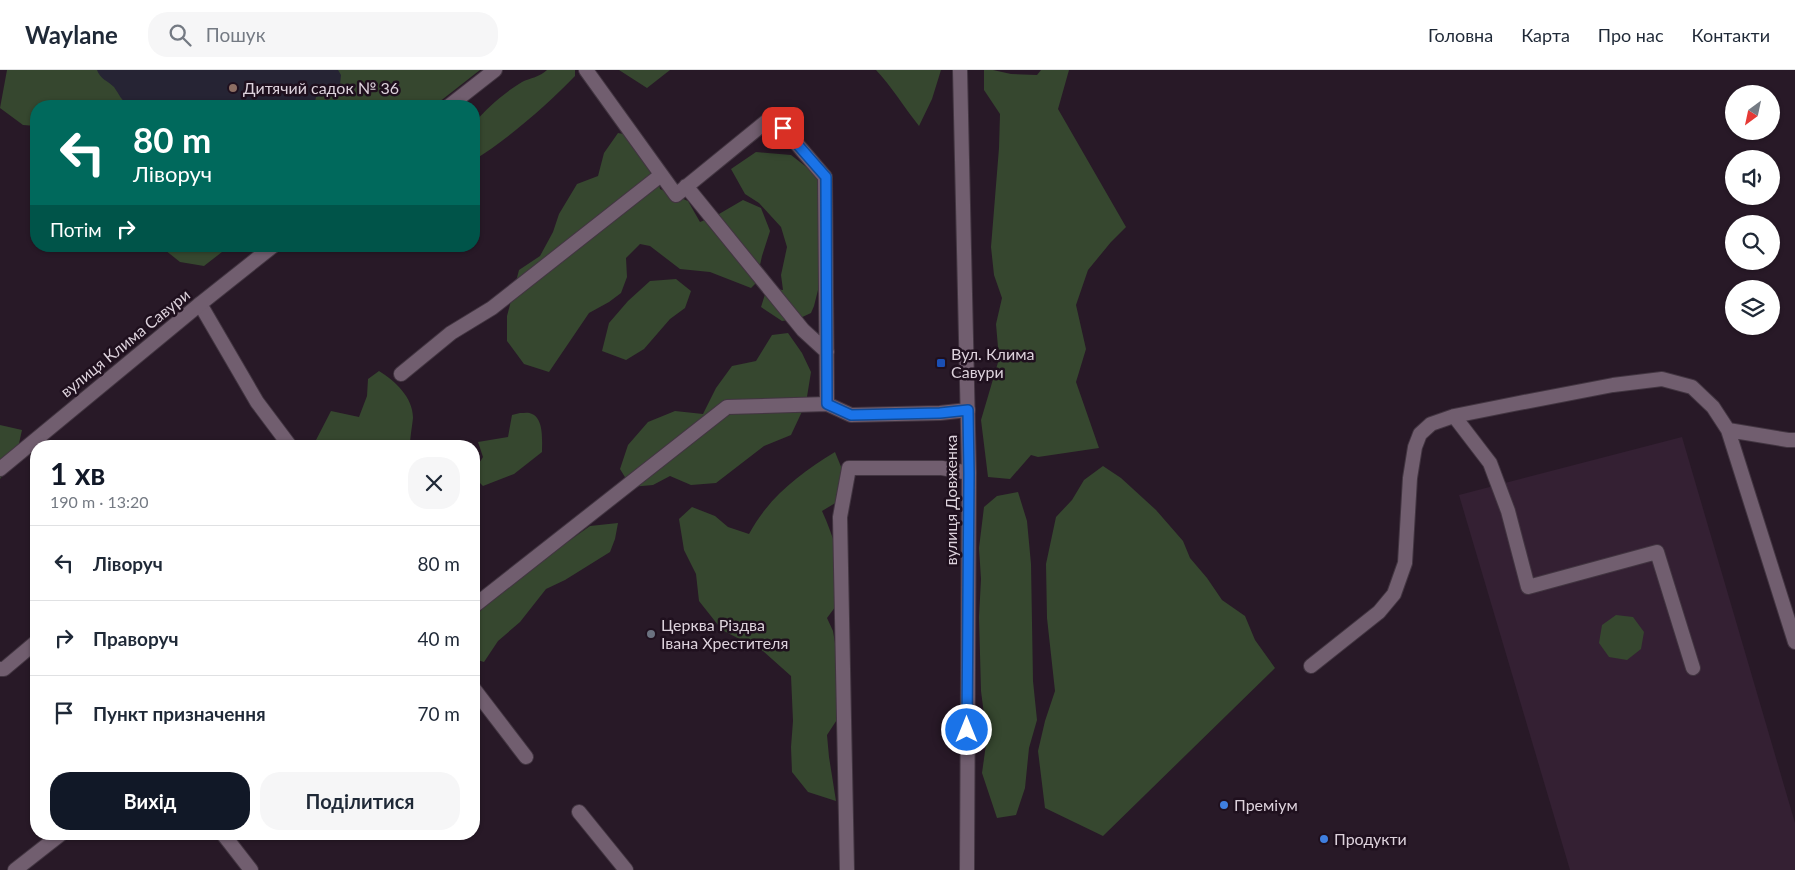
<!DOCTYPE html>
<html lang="uk">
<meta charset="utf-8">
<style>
:root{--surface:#fff;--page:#f6f6f7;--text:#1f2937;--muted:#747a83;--line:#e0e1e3;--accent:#111827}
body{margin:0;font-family:Lato,sans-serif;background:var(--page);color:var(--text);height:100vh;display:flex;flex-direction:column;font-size:19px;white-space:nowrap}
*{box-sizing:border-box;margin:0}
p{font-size:16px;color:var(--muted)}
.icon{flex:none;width:28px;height:28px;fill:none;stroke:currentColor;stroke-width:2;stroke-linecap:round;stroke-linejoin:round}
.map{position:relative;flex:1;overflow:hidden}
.side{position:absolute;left:30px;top:370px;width:450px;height:400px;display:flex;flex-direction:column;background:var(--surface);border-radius:20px;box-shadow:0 1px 4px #0004}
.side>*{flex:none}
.guide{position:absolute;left:30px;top:30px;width:450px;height:152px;border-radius:20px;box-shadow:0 1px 4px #0004;background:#00695c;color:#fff;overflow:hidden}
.needle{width:32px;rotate:213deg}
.fabs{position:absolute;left:1725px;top:15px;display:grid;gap:10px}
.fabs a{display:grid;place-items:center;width:55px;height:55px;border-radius:50%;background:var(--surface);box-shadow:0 1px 4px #0004;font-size:25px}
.pin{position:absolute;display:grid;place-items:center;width:42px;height:42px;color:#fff;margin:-21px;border-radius:10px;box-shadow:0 2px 8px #0006}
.me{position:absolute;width:55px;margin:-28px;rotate:0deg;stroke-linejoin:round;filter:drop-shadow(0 0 4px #0008)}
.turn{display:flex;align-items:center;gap:18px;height:105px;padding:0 20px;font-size:22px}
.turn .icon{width:65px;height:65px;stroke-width:2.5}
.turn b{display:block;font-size:35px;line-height:42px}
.then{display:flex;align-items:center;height:48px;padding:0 20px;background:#0003;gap:10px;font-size:19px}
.round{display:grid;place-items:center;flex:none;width:52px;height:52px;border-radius:20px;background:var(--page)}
.headline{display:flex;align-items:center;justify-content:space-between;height:85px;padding:0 20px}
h1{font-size:30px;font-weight:700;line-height:38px;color:var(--accent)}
.primary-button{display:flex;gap:10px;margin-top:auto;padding:10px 20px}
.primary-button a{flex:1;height:58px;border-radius:20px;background:var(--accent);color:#fff;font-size:20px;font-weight:700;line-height:58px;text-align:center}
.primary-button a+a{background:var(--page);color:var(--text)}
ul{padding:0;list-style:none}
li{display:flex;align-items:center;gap:15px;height:75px;padding:0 20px;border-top:1px solid var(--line)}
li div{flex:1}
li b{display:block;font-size:19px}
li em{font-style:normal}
header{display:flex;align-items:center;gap:30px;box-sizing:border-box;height:70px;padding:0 25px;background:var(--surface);border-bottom:1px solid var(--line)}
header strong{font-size:24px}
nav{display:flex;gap:28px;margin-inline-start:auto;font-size:18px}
.search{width:350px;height:45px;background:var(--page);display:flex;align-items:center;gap:12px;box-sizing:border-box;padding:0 18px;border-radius:20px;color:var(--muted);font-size:19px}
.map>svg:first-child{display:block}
.built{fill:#342033}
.education{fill:#262434}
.green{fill:#36472f}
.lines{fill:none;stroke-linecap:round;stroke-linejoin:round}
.service-casing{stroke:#423541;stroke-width:16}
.minor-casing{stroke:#423541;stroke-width:16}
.service{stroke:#715e6f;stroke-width:14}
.minor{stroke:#715e6f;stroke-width:14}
.route-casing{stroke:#114b97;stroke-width:12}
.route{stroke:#1a73e8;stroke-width:9}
.education-dot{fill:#8d6e63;stroke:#1f101e;stroke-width:2}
.transit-dot{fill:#1a4fb4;stroke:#1f101e;stroke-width:2}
.worship-dot{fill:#6b7280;stroke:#1f101e;stroke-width:2}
.shop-dot{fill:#3f7fe0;stroke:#1f101e;stroke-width:2}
.labels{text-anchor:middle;stroke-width:5;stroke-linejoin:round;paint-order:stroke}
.poi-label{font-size:16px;fill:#ddd2dc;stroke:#1f101e;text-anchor:start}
.street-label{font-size:16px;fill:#ddd2dc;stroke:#1f101e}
</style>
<header>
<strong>Waylane</strong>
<div class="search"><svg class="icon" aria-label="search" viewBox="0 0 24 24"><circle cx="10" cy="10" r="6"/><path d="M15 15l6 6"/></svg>Пошук</div>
<nav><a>Головна</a><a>Карта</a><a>Про нас</a><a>Контакти</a></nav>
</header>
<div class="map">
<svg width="1795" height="800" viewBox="0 0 1795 800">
<rect width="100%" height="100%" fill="#281927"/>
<path class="built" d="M 1682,367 L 1795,753 L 1795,800 L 1570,800 L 1459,425 Z"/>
<path class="education" d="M 40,0 L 434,0 L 388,36 L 69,36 Z"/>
<path class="green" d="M 7,0 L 97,0 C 100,9 108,11 114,17 C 119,24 122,32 130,36 L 36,36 L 36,56 L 23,55 L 0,38 Z
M 338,0 L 480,0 L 434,36 L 314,36 L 316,27 L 339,24 L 341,5 Z
M 547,0 L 575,0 L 575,6 C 548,34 507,70 474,90 L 474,53 C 487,38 505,22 522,12 C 530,8 540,7 547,0 Z
M 619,0 L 670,0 L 647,18 Z
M 876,0 L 941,0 L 932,29 L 919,56 C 904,37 892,17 876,0 Z
M 984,0 L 993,0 L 1011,4 L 1037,5 L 1041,0 L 1069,0 L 1058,39 L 1126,157 L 1111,172 L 1088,200 L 1076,235 L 1086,279 L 1076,312 L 1099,378 L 1038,387 L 1031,385 L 1010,409 L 988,407 L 981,350 L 999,289 L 996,254 L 1002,228 L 994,205 L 991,177 L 999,78 L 1000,44 L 984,20 Z
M 618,63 L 640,67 L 657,103 L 660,119 L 688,131 L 700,152 L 719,144 L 743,130 L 761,138 L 770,161 L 762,186 L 756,213 L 751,218 L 710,202 L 680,199 L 650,176 L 640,174 L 626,188 L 627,207 L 621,223 L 609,232 L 589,243 L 549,302 L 524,294 L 507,271 L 507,246 L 519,200 L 540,186 L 553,162 L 559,144 L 577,114 L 598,106 L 604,83 Z
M 756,82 L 791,85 L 818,106 L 827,134 L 824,196 L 814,236 L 811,243 L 798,249 L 782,251 L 761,237 L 767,218 L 783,220 L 781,205 L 787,177 L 781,157 L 759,133 L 745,124 L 731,99 Z
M 160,176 L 244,176 L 222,182 L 204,196 L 180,192 Z
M 676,209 L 691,221 L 685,238 L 670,249 L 644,279 L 626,290 L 602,281 L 609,253 L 628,231 L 650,211 Z
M 788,263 L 802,283 L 811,302 L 806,333 L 791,365 L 764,376 L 716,413 L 691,415 L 670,406 L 653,415 L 631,417 L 620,399 L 628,375 L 648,352 L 675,341 L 703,344 L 716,318 L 732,296 L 756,291 L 772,265 Z
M 379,301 C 395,311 413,327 413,348 C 412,357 410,367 410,376 L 319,376 L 316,370 L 331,341 L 359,347 L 367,326 L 368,309 Z
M 520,343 C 524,343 529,342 532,344 C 544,349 542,371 542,382 L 514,404 L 483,416 L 474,407 L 474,401 L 483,387 L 478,372 L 508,367 L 512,345 Z
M 0,355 L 22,360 L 16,387 L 0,409 Z
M 835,382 L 844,404 L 837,432 L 822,441 C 834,467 841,494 847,521 L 827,548 L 833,561 L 837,585 L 842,642 L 827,665 L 829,687 L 836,731 L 808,722 L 792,702 L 791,677 L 793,651 L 791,606 L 763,581 L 722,560 L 699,531 L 696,504 L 684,480 L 679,449 L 692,437 L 715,446 L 728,457 L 749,464 C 769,427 799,404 835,382 Z
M 1103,396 L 1121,408 L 1156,440 L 1183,471 L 1190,488 L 1207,508 L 1222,530 L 1245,546 L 1255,570 L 1275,598 L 1103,766 L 1045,738 L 1038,681 L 1045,651 L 1055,621 L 1047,548 L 1046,494 L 1056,447 L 1072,430 L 1084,410 Z
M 1018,422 L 1027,451 L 1031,494 L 1033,611 L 1037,650 L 1029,678 L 1025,718 L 1016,745 L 997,748 L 982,703 L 987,667 L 981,621 L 979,547 L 981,509 L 979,478 L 984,437 L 997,426 Z
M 618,453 L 615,469 L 610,482 L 565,510 L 546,519 L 520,552 L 498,571 L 484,592 L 474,589 L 474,548 L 482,539 L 542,490 L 590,456 Z
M 1616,545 L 1633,547 L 1644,562 L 1641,579 L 1627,590 L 1609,587 L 1599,573 L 1602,555 Z"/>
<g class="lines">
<defs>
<path id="service" d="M 586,0 L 676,125 L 773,46 L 825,107 L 827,334 L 851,345 L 940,343 L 968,340
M 686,116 L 803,260 L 827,282
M 200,234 L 257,332 L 290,376
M 401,304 L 451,263 L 492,238 L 661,105
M 1454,346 L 1490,393 L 1508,441 L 1528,517 L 1657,482 L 1693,598
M 1728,360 L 1788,370 L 1795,370
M 474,536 L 727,337 L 827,334
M 1311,596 L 1379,542 L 1394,524 L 1405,493 L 1410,408 L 1415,377 L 1420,364 L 1431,354 L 1454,346 L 1514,334 L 1613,315 L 1662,309 L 1692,317 L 1713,337 L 1728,360 L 1795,572
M 0,599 L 4,599 L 36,572
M 474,619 L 526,687
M 579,742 L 626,800
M 15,800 L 61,764
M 847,800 L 840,447 L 849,398 L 942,398 L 969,403"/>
<path id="minor" d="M 960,0 L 969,403 L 967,800
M 449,36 L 495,0
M 0,399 L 200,234 L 273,176
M 223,764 L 251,800"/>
</defs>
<use href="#service" class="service-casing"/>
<use href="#minor" class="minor-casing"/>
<use href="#service" class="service"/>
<use href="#minor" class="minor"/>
</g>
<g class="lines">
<defs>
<path id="route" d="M 783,58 L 826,107 L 827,334 L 851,345 L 940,343 L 968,340 L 969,404 L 967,660"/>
</defs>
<use href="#route" class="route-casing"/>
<use href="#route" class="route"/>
</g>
<circle class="education-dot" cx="233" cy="18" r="5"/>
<rect class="transit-dot" x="936" y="288" width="10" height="10" rx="2.5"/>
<circle class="worship-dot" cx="651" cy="564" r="5"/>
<g class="shop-dot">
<circle cx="1224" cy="735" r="5"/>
<circle cx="1324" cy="769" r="5"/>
</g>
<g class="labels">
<g class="poi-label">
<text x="243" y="24">Дитячий садок № 36</text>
<text x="951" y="290">Вул. Клима<tspan x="951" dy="18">Савури</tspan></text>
<text x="661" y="561">Церква Різдва<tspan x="661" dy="18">Івана Хрестителя</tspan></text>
<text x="1234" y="741">Преміум</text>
<text x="1334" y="775">Продукти</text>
</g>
<g class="street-label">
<text transform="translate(125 273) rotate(-39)" y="6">вулиця Клима Савури</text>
<text transform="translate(951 430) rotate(-90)" y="6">вулиця Довженка</text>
</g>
</g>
</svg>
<div class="fabs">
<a><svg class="needle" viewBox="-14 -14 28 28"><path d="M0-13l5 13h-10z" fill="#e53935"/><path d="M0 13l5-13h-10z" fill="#747a83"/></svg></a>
<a><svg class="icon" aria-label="sound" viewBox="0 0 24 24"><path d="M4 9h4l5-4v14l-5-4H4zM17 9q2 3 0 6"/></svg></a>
<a><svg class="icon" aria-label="search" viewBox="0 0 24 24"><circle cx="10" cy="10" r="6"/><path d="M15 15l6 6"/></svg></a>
<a><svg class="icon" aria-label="layers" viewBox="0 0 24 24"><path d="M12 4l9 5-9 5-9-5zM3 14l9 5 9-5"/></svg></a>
</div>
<div class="pin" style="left:783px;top:58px;background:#d93025"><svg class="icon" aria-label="arrive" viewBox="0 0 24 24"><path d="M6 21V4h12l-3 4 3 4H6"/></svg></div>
<svg class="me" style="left:967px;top:660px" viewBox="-20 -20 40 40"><circle r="17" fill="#1a73e8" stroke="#fff" stroke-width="3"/><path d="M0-11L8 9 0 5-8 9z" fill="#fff"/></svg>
<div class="guide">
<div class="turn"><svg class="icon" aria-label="left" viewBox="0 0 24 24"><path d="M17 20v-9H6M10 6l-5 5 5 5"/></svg><div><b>80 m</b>Ліворуч</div></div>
<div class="then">Потім<svg class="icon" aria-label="right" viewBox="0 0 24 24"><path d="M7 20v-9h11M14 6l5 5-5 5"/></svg></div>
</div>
<section class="side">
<div class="headline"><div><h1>1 хв</h1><p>190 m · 13:20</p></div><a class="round"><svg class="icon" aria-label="close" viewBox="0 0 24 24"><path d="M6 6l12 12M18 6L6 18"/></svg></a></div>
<ul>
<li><svg class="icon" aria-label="left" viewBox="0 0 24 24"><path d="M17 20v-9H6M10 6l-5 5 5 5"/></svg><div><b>Ліворуч</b></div><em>80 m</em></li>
<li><svg class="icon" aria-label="right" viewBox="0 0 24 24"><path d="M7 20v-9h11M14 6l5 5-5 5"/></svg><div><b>Праворуч</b></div><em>40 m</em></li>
<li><svg class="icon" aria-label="arrive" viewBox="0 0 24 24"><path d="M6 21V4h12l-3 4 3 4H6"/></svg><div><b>Пункт призначення</b></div><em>70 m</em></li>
</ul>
<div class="primary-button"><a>Вихід</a><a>Поділитися</a></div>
</section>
</div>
